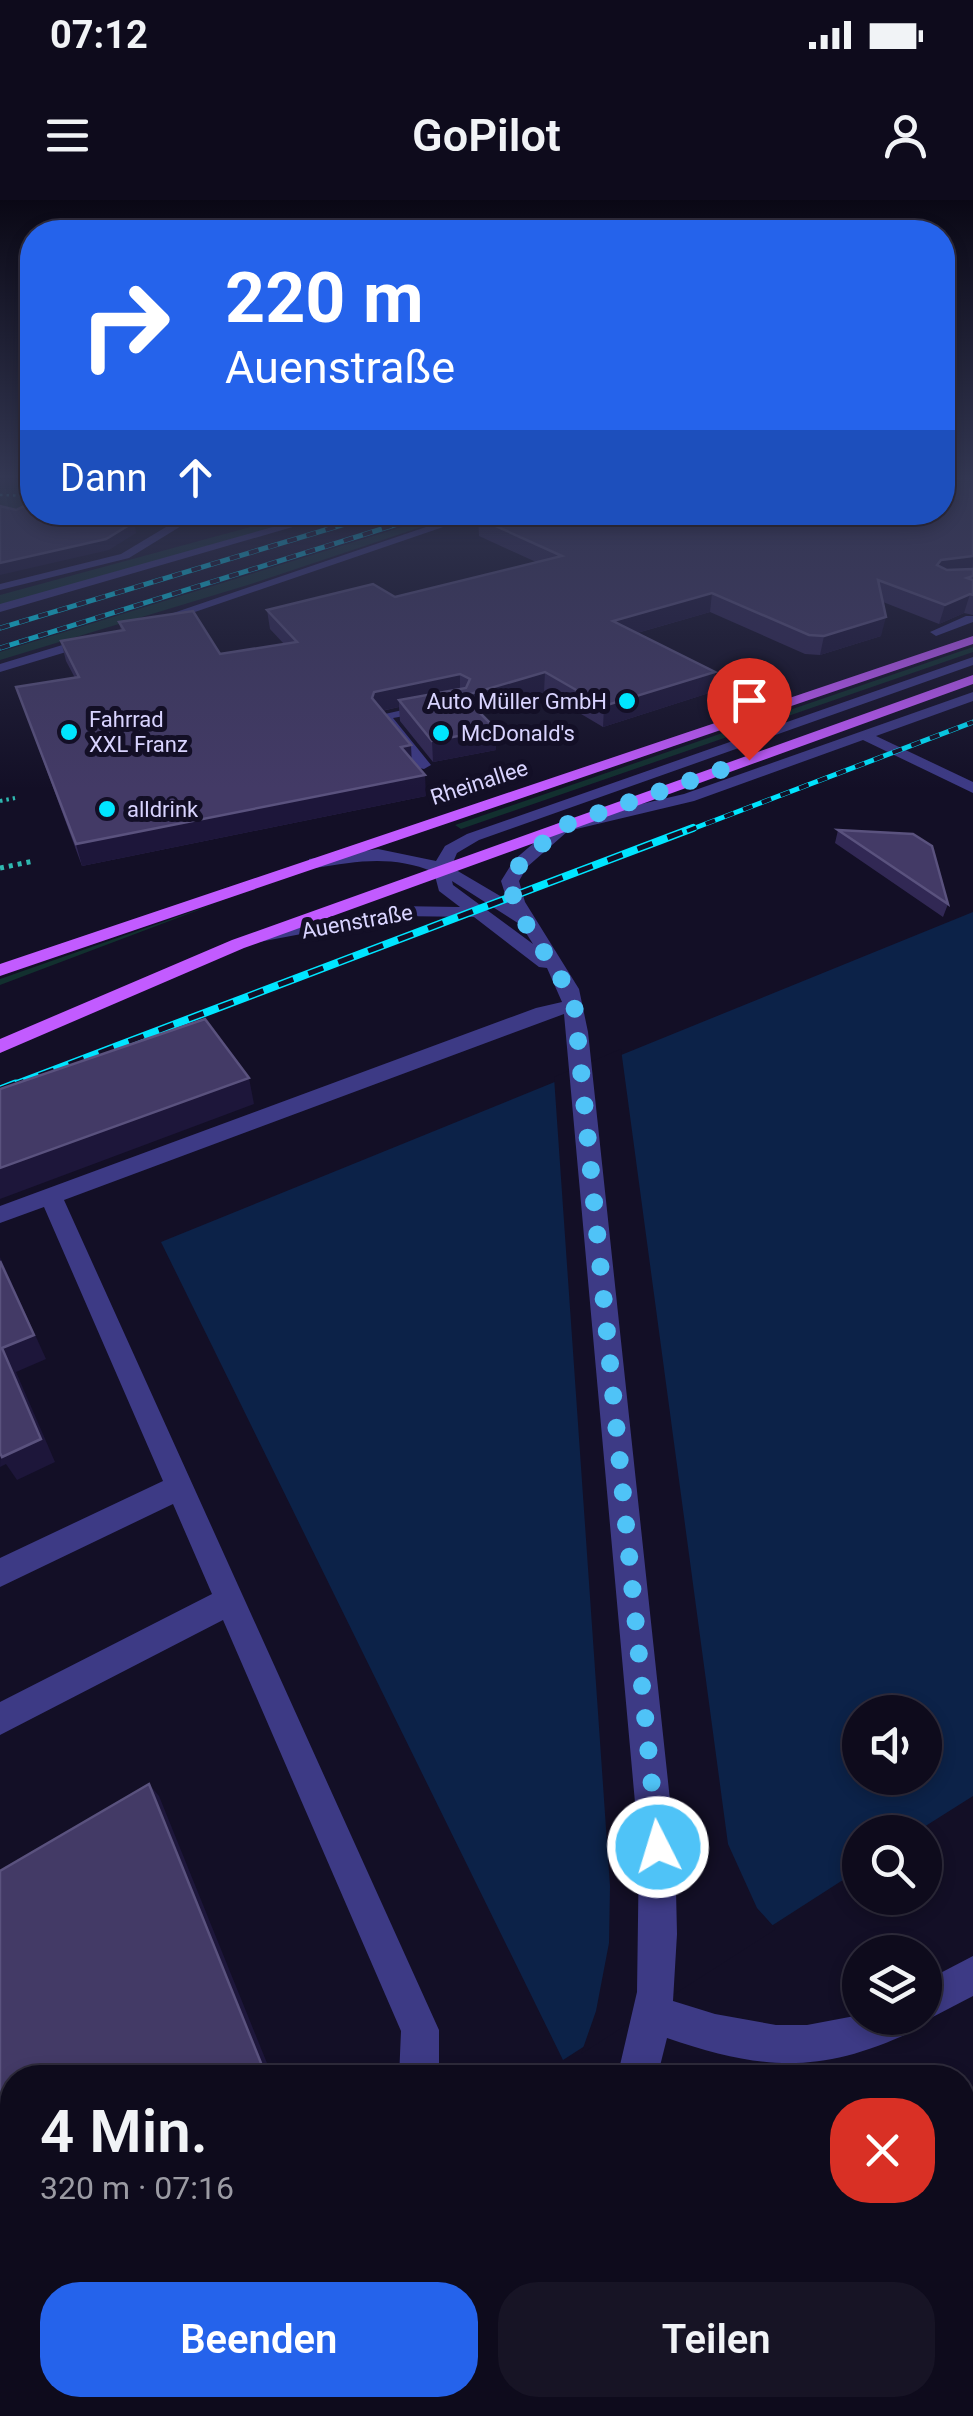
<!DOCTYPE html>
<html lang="de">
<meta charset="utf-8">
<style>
:root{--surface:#0e0b1c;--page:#171425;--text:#f1f3f6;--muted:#9b9ba3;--line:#2e2b3b;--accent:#2563eb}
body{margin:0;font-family:Roboto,sans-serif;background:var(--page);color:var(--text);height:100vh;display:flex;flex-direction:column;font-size:38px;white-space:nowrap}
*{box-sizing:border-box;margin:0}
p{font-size:32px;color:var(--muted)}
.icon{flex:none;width:55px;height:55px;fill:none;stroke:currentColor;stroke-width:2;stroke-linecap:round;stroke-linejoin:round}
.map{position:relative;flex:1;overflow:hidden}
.panel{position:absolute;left:0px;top:1865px;width:975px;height:352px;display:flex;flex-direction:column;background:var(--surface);border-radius:40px 40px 0 0;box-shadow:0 5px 15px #0003,0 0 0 2px var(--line)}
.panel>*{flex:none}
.top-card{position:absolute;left:20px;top:20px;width:935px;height:305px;border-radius:40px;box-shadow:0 5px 15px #0003,0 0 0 2px var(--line);background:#2563eb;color:#fff;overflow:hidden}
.tools{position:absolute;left:842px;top:1495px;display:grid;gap:20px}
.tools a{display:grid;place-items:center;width:100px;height:100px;border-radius:50%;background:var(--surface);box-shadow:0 5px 15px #0003,0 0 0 2px var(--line);font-size:50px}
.pin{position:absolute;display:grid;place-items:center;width:85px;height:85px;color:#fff;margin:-102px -42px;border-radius:50% 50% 50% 0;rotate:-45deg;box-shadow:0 0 10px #0007}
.pin .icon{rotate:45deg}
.me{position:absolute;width:110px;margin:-55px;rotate:355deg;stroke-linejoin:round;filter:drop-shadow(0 0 8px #0008)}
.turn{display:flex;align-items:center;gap:35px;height:210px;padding:0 40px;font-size:45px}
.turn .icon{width:130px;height:130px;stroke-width:2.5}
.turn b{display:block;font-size:70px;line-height:85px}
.then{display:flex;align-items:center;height:95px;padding:0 40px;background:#0003;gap:20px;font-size:38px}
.round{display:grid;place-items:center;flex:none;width:105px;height:105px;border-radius:40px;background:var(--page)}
.overview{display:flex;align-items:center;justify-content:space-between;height:170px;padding:0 40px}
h1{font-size:60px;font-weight:600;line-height:75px}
.button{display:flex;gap:20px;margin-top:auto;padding:20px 40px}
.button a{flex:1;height:115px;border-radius:40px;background:var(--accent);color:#fff;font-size:40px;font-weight:600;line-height:115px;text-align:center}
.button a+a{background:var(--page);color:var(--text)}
.status{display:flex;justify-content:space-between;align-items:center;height:70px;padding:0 50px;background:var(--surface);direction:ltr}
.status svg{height:28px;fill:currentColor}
header{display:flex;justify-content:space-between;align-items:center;height:130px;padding:0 40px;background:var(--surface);font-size:45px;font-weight:600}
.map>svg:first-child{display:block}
.green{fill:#12302f}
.water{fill:#0c2248;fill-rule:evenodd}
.pier{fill:#130f26}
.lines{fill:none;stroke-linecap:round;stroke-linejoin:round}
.path-far2{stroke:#2fb8b0;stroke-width:2.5;stroke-dasharray:2.5 4;stroke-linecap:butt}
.path-far1{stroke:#2fb8b0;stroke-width:4;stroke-dasharray:2.5 4;stroke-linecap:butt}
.path{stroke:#2fb8b0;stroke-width:5;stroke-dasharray:4 5;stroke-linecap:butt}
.minor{fill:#3d3a85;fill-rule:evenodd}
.major{fill:#c25bff;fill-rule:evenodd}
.rail-far2-casing{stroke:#00e5ff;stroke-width:5}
.rail-far1-casing{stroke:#00e5ff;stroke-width:8}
.rail-casing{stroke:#00e5ff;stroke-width:11}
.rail-far2{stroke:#130f26;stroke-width:4;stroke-dasharray:10;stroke-linecap:butt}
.rail-far1{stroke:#130f26;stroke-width:5;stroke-dasharray:16;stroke-linecap:butt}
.rail{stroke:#130f26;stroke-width:8;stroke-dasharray:21;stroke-linecap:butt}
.wall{fill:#312854}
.shaded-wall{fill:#1d163a}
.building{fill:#433a66;stroke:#5a527e;stroke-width:2.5}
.route{stroke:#4fc3f7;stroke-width:18;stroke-dasharray:0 32.4}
.poi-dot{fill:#00e5ff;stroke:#130f26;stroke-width:4}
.labels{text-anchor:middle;stroke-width:10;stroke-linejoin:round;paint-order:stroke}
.far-poi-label{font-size:22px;fill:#d9d4ff;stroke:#130f26;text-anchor:start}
.far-street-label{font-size:22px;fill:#d9d4ff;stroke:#130f26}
</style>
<div class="status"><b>07:12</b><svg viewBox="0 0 49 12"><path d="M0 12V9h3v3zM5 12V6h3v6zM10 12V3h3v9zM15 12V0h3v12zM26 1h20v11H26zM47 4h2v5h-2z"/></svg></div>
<header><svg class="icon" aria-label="menu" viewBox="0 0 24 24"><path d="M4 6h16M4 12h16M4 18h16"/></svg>GoPilot<svg class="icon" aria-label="person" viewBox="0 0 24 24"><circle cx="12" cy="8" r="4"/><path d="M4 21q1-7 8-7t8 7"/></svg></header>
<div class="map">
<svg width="973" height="2216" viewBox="0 0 973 2216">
<rect width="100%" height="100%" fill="#130f26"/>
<path class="green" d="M 0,279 L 32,279 L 32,310 L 0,315 Z
M 302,313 L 333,313 L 0,406 L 0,395 Z
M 447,313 L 463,313 L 251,384 L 0,460 L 0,452 Z
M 973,447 L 973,452 L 461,629 L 455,625 Z
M 217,703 L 0,785 L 0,779 Z"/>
<path class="water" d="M 973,712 L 973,1596 L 916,1632 L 860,1632 L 860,1669 L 563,1860 L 161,1042 ZM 860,1512 L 925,1512 L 925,1578 L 860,1578 Z"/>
<path class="pier" d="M 621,849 L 728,1644 L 757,1708 L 776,1729 L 581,1854 L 596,1811 L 609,1743 L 610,1686 L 554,877 Z"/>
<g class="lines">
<path class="path-far2" d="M 0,295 L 32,296"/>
<path class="path-far1" d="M 0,601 L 15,598"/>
<path class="path" d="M 0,668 L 34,661"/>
<path class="minor" d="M 191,312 L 204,312 L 129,358 L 0,390 L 0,384 L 121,354 Z
M 326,312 L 344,312 L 0,412 L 0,404 Z
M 470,312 L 487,312 L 154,426 L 144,423 Z
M 966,416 L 973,416 L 973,422 L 936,436 L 930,432 Z
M 92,436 L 98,440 L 96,443 L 0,472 L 0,464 Z
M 973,457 L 973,465 L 479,640 L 457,653 L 451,667 L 507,700 L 501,681 L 514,660 L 556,624 L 684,594 L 973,492 L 973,501 L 876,536 L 973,582 L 973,593 L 863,540 L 694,601 L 568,631 L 527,667 L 519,681 L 525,702 L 579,789 L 588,832 L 675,1647 L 677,1734 L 673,1801 L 715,1814 L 776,1825 L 807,1825 L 860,1815 L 916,1818 L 911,1832 C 819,1875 761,1870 667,1838 L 657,1878 L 617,1878 L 637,1792 L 639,1647 L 564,814 L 64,1000 L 439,1830 L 439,1878 L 399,1878 L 401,1831 L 223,1420 L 0,1535 L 0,1502 L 212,1394 L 173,1304 L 0,1387 L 0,1358 L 163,1281 L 44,1007 L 0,1023 L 0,1006 L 536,808 L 562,802 L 547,768 L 539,767 L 474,717 L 396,716 L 244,745 L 244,737 L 396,706 L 460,707 L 439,691 L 434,672 C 392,655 358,661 315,668 L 309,667 L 309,659 L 378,649 L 436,661 L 445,646 L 467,634 ZM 452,681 L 521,725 L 533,744 L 453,685 Z
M 434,503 L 439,504 L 439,510 L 393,518 L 431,565 L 424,569 L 419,568 L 376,516 Z
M 973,1756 L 973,1796 L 925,1821 L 917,1818 L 925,1818 L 925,1781 Z
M 94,2205 L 152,2205 L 147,2216 L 89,2216 Z
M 303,2205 L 363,2205 L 358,2216 L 298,2216 Z"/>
<path class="major" d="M 973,436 L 973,444 L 0,776 L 0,764 Z
M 973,475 L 973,484 L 244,748 L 0,853 L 0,839 L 232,740 Z"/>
<defs>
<path id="rail-far2" d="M 0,428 L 375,315
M 0,448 L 436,312
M 687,631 L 973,522"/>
<path id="rail-far1" d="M 9,887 L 693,628"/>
<path id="rail" d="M 0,891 L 16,885"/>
</defs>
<use href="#rail-far2" class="rail-far2-casing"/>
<use href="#rail-far1" class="rail-far1-casing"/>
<use href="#rail" class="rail-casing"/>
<use href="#rail-far2" class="rail-far2"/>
<use href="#rail-far1" class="rail-far1"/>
<use href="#rail" class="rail"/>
</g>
<path class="wall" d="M 973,279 L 973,415 L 964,413 L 939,424 L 883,402 L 881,436 L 820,455 L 805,454 L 710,412 L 637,433 L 715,472 L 712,492 L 603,527 L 544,492 L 479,512 L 496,529 L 496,550 L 433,562 L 400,521 L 399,507 L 382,511 L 412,560 L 426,596 L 82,666 L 16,487 L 75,478 L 66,461 L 61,441 L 121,431 L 119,422 L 220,454 L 284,444 L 270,429 L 267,410 L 395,397 L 536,362 L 479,336 L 478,318 L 640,314 Z
M 196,312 L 253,312 L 233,325 L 197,321 Z
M 838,630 L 948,704 L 943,717 L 835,643 Z"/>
<path class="shaded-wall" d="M 235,312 L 253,312 L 233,325 L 231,315 Z
M 134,322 L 136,333 L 109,350 L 0,375 L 0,363 Z
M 973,356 L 972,373 L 936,378 L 937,365 L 941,360 Z
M 712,393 L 710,412 L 612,440 L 613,421 Z
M 970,394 L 964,413 L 939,424 L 945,405 Z
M 886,417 L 881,436 L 820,455 L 824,436 Z
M 545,472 L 544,492 L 464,516 L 463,496 Z
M 715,472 L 712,492 L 603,527 L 604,506 Z
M 460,474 L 460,494 L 399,500 L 399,507 L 375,512 L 372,498 L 374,492 Z
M 496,529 L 496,550 L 433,562 L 432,541 Z
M 411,545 L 412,566 L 401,547 Z
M 425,575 L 426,596 L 82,666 L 76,644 Z
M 249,878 L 254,904 L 0,999 L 0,968 Z
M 0,1057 L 46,1159 L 16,1172 L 55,1262 L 17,1280 L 6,1264 L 0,1267 L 2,1148 Z
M 149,1584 L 159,1596 L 273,1878 L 267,1878 Z
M 12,2019 L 12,2030 L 0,2039 L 0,2028 Z"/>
<path class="building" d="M 942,279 L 973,279 L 973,356 L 941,360 L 937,365 L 947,370 L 973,369 L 973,376 L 967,378 L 973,380 L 973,395 L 970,394 L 945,405 L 878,380 L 886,417 L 824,436 L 809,435 L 712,393 L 613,421 L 715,472 L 604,506 L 545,472 L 463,496 L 496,529 L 432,541 L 399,500 L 466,488 L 470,479 L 460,474 L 374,492 L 372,498 L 411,545 L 401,547 L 425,575 L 76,644 L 16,487 L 79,477 L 61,441 L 124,430 L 119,422 L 193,411 L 220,454 L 297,442 L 267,410 L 373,384 L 395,397 L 562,356 L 478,318 L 496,312 L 942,312 Z
M 32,302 L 32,312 L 128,312 L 134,322 L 106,339 L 0,363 L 0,306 L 16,310 Z
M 838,630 L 913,634 L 932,646 L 948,704 Z
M 205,819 L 249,878 L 0,968 L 0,889 Z
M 0,1061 L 34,1135 L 2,1148 L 41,1239 L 2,1257 L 0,1253 Z
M 149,1584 L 267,1878 L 12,1878 L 12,2019 L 0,2028 L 0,1671 Z"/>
<linearGradient id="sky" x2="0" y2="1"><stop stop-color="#0a0815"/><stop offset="0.47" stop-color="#333752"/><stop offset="1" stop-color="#333752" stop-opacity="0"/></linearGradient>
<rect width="973" height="589" fill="url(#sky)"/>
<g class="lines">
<path class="route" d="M 658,1647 L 575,810 C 562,764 516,728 510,681 L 520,664 L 562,626 L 749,560"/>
</g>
<g class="poi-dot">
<circle cx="627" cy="501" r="10"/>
<circle cx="69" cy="532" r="10"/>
<circle cx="441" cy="533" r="10"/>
<circle cx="107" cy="609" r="10"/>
</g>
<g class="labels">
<g class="far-poi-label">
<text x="607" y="509" text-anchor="end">Auto Müller GmbH</text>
<text x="89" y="527">Fahrrad<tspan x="89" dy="25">XXL Franz</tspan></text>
<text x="461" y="541">McDonald's</text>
<text x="127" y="617">alldrink</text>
</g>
<g class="far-street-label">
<text transform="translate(479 582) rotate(-18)" y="8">Rheinallee</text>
<text transform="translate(357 721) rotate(-10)" y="8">Auenstraße</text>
</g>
</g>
</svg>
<div class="tools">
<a><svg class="icon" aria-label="sound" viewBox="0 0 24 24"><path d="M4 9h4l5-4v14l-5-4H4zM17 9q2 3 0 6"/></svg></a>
<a><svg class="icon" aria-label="search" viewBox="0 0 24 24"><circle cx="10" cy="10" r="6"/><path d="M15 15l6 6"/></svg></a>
<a><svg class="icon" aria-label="layers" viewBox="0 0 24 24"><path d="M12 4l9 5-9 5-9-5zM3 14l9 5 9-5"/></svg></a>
</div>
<div class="pin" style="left:749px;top:560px;background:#d93025"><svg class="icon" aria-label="arrive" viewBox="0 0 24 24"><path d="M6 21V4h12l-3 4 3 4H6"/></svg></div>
<svg class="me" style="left:658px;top:1647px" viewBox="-20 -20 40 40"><circle r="17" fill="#4fc3f7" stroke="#fff" stroke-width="3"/><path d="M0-11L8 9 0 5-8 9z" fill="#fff"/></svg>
<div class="top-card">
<div class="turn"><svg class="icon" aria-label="right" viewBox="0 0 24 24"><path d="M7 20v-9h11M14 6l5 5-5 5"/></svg><div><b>220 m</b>Auenstraße</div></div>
<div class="then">Dann<svg class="icon" aria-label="ahead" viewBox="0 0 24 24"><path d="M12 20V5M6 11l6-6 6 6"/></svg></div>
</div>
<section class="panel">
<div class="overview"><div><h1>4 Min.</h1><p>320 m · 07:16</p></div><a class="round" style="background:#d93025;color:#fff"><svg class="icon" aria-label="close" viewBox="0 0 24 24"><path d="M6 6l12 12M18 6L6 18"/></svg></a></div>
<div class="button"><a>Beenden</a><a>Teilen</a></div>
</section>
</div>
